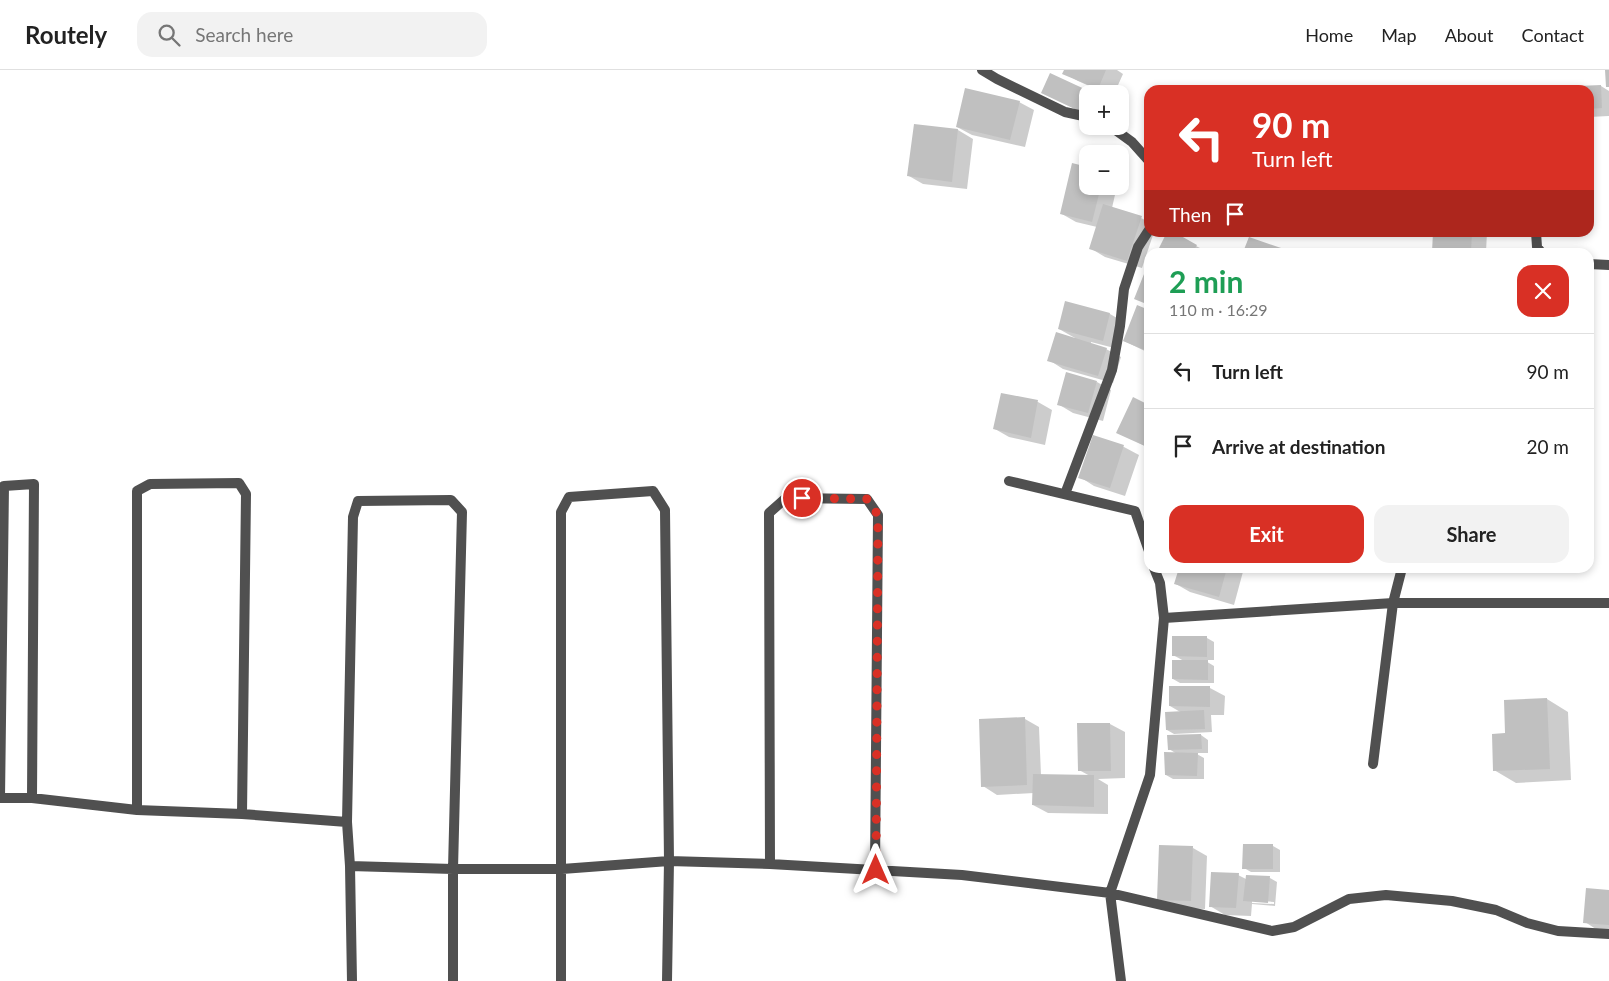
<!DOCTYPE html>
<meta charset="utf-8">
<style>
:root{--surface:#fff;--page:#f2f2f2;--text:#222;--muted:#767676;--line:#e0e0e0;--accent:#d93025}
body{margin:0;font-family:Lato,sans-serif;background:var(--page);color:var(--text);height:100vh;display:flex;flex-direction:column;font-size:19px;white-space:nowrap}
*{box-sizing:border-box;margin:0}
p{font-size:16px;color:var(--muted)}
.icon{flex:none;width:28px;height:28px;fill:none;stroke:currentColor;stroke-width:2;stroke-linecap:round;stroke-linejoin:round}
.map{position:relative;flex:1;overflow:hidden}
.panel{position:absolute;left:1144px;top:178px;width:450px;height:325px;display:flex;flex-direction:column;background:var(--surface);border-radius:15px;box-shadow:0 2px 8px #0003}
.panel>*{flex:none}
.banner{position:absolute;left:1144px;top:15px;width:450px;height:152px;border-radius:15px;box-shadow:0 2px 8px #0003;background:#d93025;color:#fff;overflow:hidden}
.tools{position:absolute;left:1079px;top:15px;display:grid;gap:10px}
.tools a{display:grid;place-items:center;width:50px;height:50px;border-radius:10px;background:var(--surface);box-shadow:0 2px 8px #0003;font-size:25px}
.pin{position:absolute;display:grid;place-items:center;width:42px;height:42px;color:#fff;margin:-21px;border:2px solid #fff;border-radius:50%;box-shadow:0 1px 5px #0007}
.me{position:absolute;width:55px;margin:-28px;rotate:0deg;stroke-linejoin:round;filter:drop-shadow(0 0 4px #0008)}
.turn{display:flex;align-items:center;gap:18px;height:105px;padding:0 25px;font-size:22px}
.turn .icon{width:65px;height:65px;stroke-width:2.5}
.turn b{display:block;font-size:35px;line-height:42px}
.then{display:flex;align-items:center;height:48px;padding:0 25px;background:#0003;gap:10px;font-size:19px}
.round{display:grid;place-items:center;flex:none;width:52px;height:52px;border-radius:15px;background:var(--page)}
.headline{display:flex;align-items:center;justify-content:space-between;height:85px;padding:0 25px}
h1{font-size:30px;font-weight:700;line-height:38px;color:#1e9e55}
.button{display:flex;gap:10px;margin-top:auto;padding:10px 25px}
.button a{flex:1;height:58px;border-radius:15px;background:var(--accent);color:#fff;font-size:20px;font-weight:700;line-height:58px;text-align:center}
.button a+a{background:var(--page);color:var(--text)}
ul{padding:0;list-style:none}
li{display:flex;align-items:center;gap:15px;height:75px;padding:0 25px;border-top:1px solid var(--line)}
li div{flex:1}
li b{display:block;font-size:19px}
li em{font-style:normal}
header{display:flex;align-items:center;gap:30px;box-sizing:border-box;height:70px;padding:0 25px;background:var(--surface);border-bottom:1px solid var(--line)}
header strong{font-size:24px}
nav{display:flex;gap:28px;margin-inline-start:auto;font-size:18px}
.search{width:350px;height:45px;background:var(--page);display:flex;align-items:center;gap:12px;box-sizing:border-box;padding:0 18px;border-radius:15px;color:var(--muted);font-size:19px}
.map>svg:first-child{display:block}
.shadow{fill:#0003;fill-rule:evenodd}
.building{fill:#c0c0c0}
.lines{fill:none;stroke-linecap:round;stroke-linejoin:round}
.minor{stroke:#505050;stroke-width:10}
.route{stroke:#d93025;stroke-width:9;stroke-dasharray:0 16.2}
</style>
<header>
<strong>Routely</strong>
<div class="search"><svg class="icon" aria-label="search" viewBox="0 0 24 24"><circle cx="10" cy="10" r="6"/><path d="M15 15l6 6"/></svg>Search here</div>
<nav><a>Home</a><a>Map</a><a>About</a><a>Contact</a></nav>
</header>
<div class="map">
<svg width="1609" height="911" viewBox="0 0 1609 911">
<rect width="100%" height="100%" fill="#fff"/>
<path class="shadow" d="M 1065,0 L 1117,0 L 1123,4 L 1114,24 L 1107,24 L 1078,11 L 1064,3 Z
M 1051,5 L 1091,24 L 1088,24 L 1088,45 L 1043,22 Z
M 1601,16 L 1609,21 L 1609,46 L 1589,47 L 1589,20 L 1555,20 L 1555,18 Z
M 1019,32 L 1034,40 L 1025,77 L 972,65 L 957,57 Z
M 915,56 L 958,60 L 973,69 L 967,119 L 923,114 L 909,106 Z
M 1088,116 L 1117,116 L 1112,138 L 1141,148 L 1149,152 L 1149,162 L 1154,162 L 1142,198 L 1105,187 L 1090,178 L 1097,157 L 1076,152 L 1062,144 Z
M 1169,162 L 1196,176 L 1208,182 L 1158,182 Z
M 1434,162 L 1487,162 L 1486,182 L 1433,182 Z
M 1249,168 L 1283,180 L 1287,182 L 1244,182 Z
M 1066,233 L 1110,244 L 1124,252 L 1118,279 L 1091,272 L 1091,274 L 1106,279 L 1121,287 L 1113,313 L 1063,299 L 1049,290 L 1075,268 L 1059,259 Z
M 1149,241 L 1149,283 L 1124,271 Z
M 1097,312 L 1111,320 L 1103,351 L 1073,343 L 1058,334 Z
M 1002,324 L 1038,332 L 1052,340 L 1045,375 L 1009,367 L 995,359 Z
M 1149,336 L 1149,378 L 1118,362 Z
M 1094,366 L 1124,377 L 1139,385 L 1125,426 L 1094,416 L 1080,407 Z
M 1180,498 L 1244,498 L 1234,535 L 1190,522 L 1176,514 Z
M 1174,567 L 1207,568 L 1214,572 L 1214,590 L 1204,590 L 1214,596 L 1214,613 L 1180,613 L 1173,609 L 1184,591 L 1173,585 Z
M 1170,617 L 1210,618 L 1225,626 L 1224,645 L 1211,645 L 1212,662 L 1174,664 L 1167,660 L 1182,643 L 1170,636 Z
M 1547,629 L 1568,642 L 1571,710 L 1516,713 L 1494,700 L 1507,664 Z
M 1025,649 L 1039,657 L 1041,705 L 1090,706 L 1079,700 L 1110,654 L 1125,662 L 1125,708 L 1098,709 L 1108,715 L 1108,744 L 1048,743 L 1033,735 L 1034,723 L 997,725 L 983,716 Z
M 1201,665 L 1208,670 L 1208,683 L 1195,683 L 1204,688 L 1204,709 L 1173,709 L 1166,705 L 1177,684 L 1169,679 Z
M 1273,776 L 1280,780 L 1280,802 L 1251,802 L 1244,798 Z
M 1193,778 L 1207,786 L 1205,839 L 1173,838 L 1158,829 Z
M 1238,805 L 1246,809 L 1270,808 L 1277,812 L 1275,836 L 1252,834 L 1251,846 L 1225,845 L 1210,836 ZM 1252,830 L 1274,832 L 1274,834 L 1252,833 Z
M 1609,821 L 1609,861 L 1599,861 L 1585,852 Z"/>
<path class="building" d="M 1064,0 L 1106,0 L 1098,19 L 1062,4 Z
M 1605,0 L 1609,0 L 1609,17 L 1606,17 Z
M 1050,3 L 1091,22 L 1088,24 L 1088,29 L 1081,42 L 1041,23 Z
M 1601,15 L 1602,38 L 1589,39 L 1589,20 L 1554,20 L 1554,17 Z
M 965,18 L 1020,31 L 1010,70 L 956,57 Z
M 914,54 L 958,59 L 952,112 L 907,106 Z
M 1072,93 L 1088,97 L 1088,116 L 1101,116 L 1092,152 L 1060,144 Z
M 1103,134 L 1142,146 L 1127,191 L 1089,179 Z
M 1167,162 L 1174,162 L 1197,175 L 1193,182 L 1157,182 Z
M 1433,162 L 1472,162 L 1471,182 L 1432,182 Z
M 1249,167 L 1284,179 L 1282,182 L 1243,182 Z
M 1146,199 L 1149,200 L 1149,235 L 1134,229 Z
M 1065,231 L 1110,243 L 1103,271 L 1058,259 Z
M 1137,235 L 1149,240 L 1147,281 L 1123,271 Z
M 1056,262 L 1107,278 L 1098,306 L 1047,291 Z
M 1066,302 L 1097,311 L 1088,343 L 1057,335 Z
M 1001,323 L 1038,330 L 1031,368 L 993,359 Z
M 1133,327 L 1149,335 L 1147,377 L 1116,363 Z
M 1093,365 L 1124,375 L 1110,418 L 1078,408 Z
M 1179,498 L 1227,498 L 1219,527 L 1174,514 Z
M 1172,566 L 1207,566 L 1207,587 L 1172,586 Z
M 1172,590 L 1208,590 L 1208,610 L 1172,609 Z
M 1169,616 L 1210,616 L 1210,637 L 1169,636 Z
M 1547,628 L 1550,699 L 1493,701 L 1492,664 L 1505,663 L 1504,630 Z
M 1204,640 L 1205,659 L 1166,660 L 1165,642 Z
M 1025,647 L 1027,715 L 981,717 L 979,649 Z
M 1077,653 L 1110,653 L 1111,701 L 1078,701 Z
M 1201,664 L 1202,679 L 1168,680 L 1167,665 Z
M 1164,682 L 1198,683 L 1197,706 L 1165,705 Z
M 1033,704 L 1094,705 L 1094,737 L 1032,735 Z
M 1243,774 L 1273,774 L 1273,799 L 1242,799 Z
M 1159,775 L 1193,776 L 1191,831 L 1157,830 Z
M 1211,802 L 1239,803 L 1236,838 L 1209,837 Z
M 1246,805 L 1270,806 L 1268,833 L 1243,831 Z
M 1586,818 L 1609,820 L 1609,855 L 1583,853 Z"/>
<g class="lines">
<path class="minor" d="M 982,0 L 997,9 L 1065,42 L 1088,47
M 1110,56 L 1132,72 L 1149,91
M 1536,162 L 1537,177 L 1541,182
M 1589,194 L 1609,195
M 1009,411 L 1135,441 L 1149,481
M 1065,424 L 1112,300 L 1120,256 L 1124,219 L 1138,177 L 1149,160
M 1154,498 L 1160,513 L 1164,548 L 1393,533 L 1609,533
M 1373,694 L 1393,533 L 1402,498
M 32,728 L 34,414 L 4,416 L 0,728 L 32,728 L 137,740
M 242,744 L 246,424 L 239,413 L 150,414 L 137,421 L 137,740 L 242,744 L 347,752
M 770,794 L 769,443 L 786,428 L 867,429 L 878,445 L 875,800
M 350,796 L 453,799 L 562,799 L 669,791 L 770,794 L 962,805 L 1110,823 L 1272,861 L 1294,857 L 1349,829 L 1386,825 L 1452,831 L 1496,840 L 1527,853 L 1558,861 L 1609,864
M 352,911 L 350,796 L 347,752 L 353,447 L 358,431 L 451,430 L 462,442 L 453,799 L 453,911
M 561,911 L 561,442 L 569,427 L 653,421 L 665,440 L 669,791 L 667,911
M 1121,911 L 1110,823 L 1150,705 L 1164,548"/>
</g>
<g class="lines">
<path class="route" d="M 802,428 L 867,429 L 878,445 L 876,800"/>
</g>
</svg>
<div class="tools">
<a>+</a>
<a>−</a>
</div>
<div class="pin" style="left:802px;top:428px;background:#d93025"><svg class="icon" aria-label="arrive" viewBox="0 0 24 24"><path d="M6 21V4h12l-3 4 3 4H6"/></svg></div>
<svg class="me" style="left:876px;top:800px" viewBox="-20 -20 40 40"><path d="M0-17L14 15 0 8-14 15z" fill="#d93025" stroke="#fff" stroke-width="4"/></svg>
<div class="banner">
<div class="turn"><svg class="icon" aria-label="left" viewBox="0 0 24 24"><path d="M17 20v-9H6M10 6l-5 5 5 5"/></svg><div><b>90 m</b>Turn left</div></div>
<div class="then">Then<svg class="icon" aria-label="arrive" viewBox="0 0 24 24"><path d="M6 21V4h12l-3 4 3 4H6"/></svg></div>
</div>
<section class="panel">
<div class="headline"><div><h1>2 min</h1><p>110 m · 16:29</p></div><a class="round" style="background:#d93025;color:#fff"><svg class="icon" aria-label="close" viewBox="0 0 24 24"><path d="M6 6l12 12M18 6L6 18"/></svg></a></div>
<ul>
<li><svg class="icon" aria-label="left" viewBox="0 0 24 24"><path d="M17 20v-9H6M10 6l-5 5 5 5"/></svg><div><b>Turn left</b></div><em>90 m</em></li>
<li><svg class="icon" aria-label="arrive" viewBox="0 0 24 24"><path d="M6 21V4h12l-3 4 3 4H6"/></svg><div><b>Arrive at destination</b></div><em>20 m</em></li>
</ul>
<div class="button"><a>Exit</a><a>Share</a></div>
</section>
</div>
